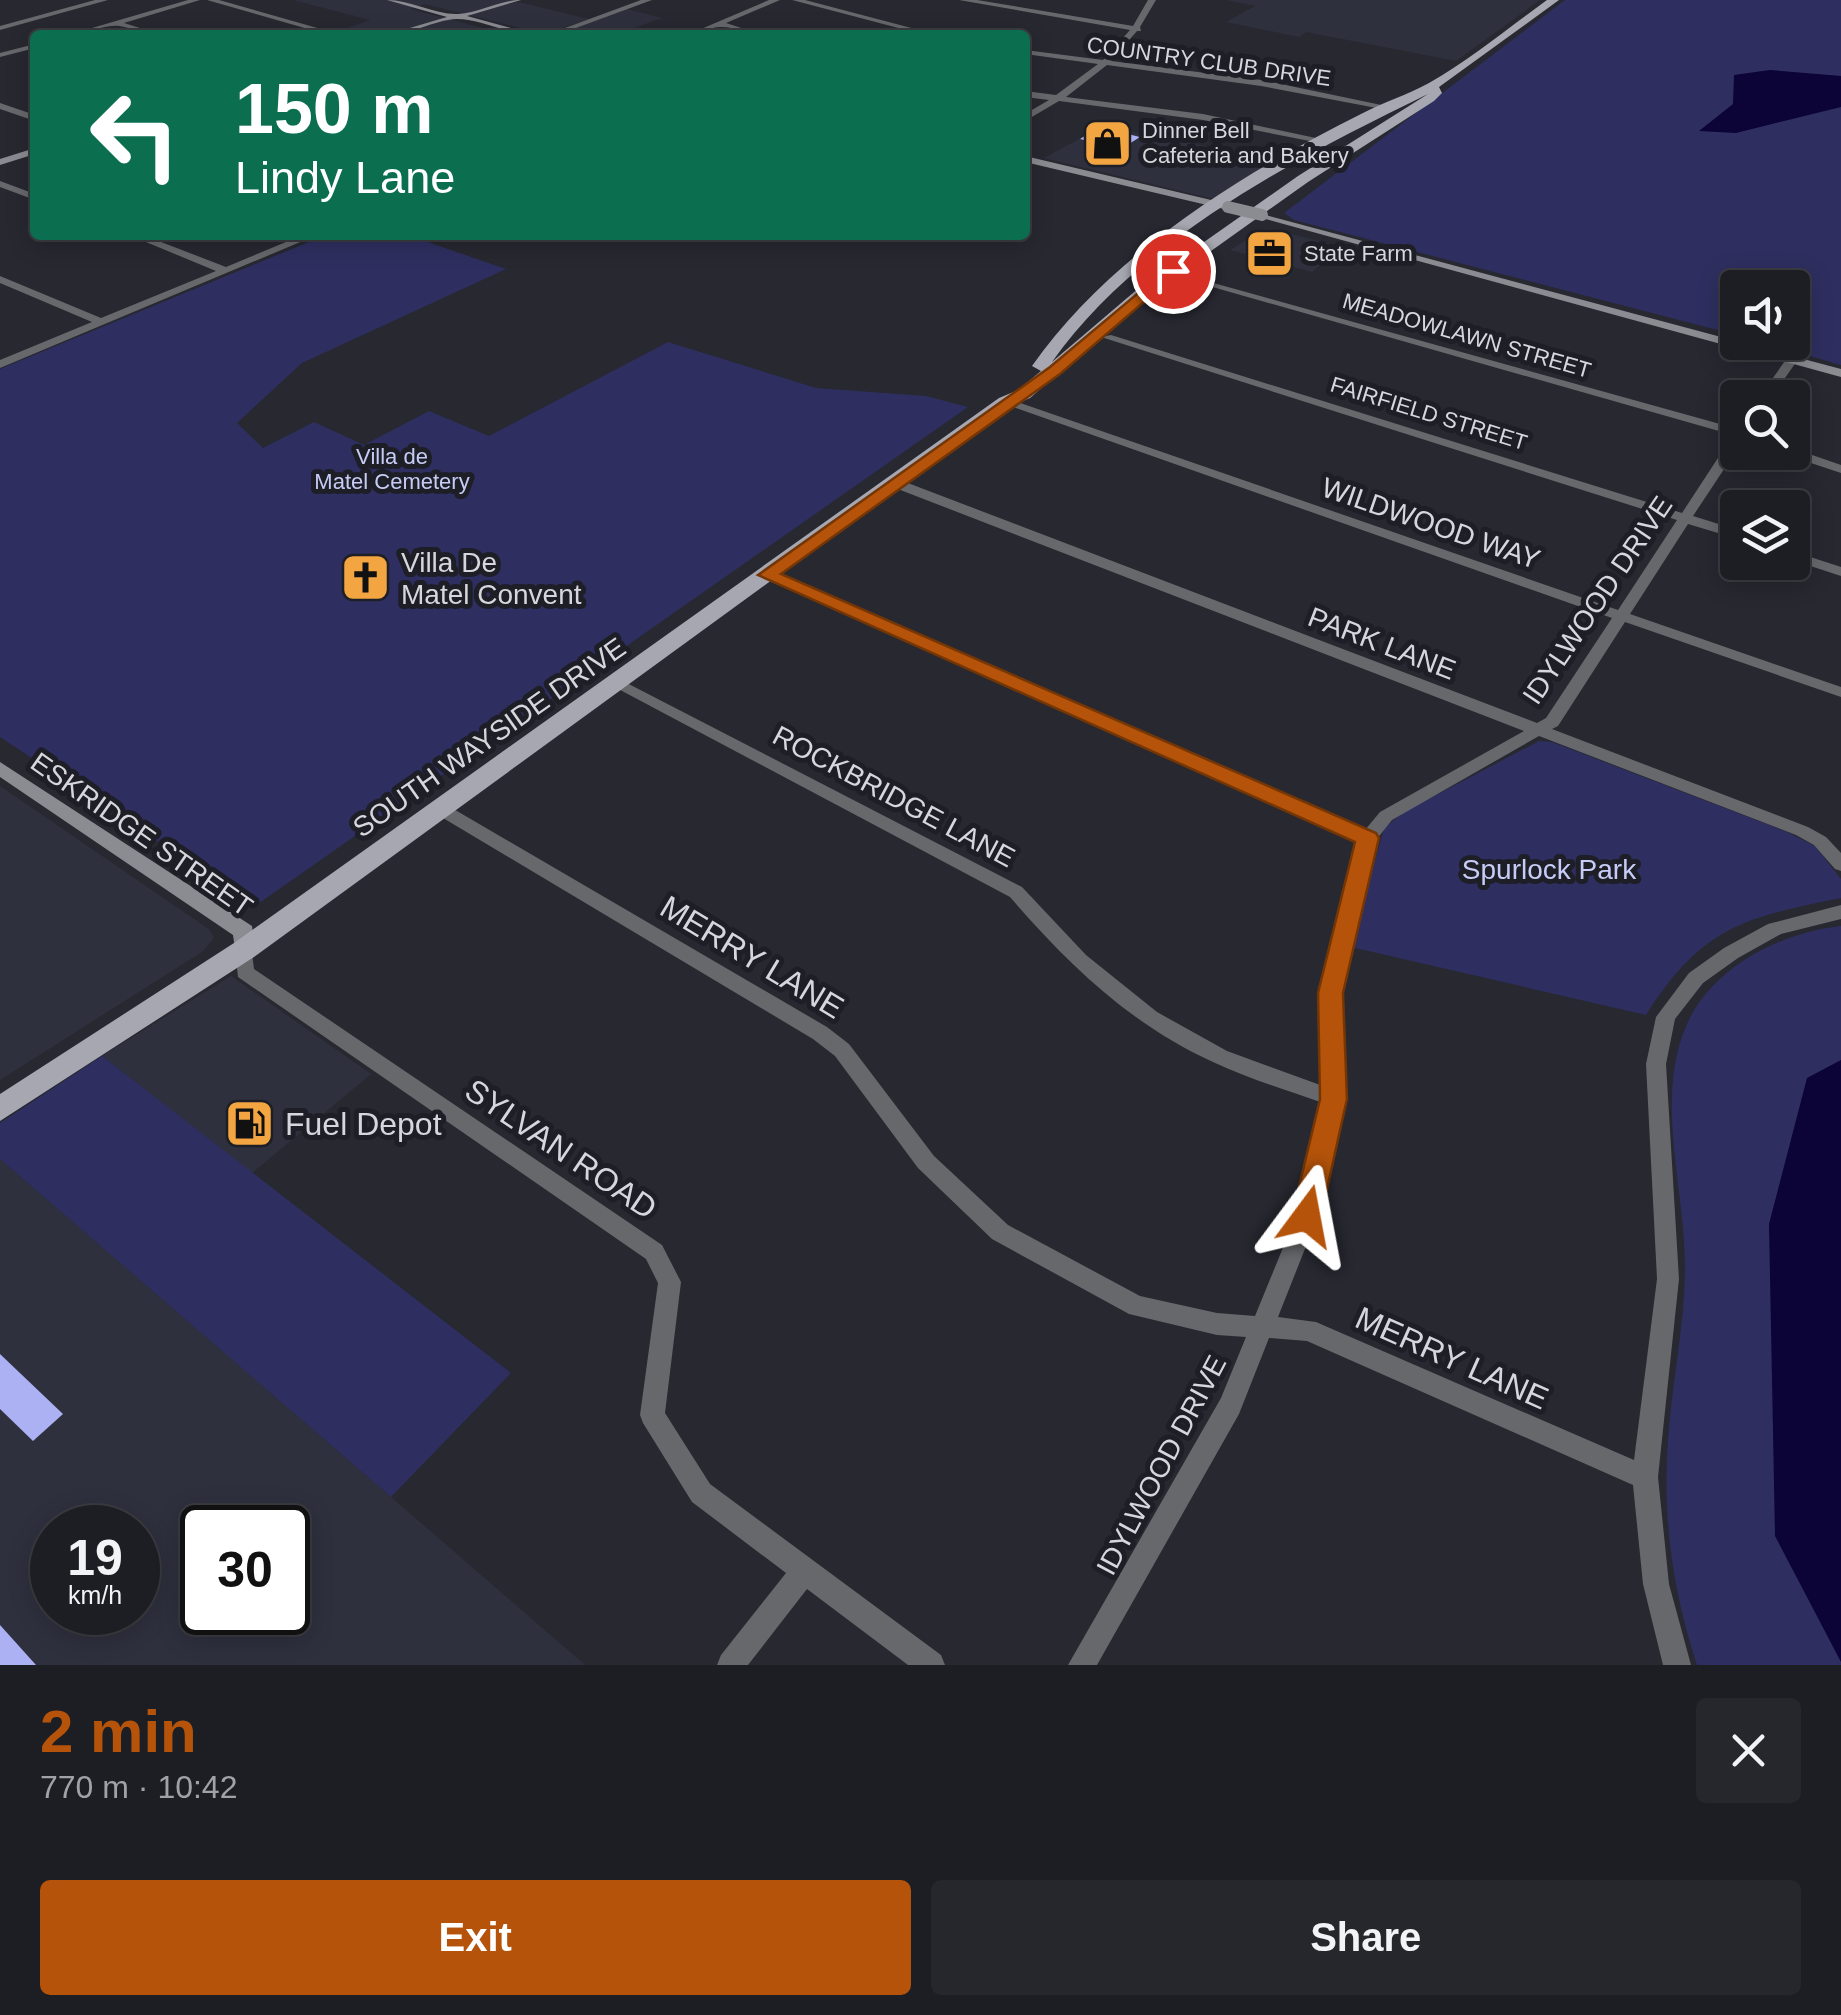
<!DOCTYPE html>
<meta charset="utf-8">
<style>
:root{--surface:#1d1e24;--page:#25272c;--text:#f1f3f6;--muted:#a0a2a6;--line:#3b3c41;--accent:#b45309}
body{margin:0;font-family:Arial,sans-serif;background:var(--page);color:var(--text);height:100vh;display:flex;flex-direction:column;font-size:38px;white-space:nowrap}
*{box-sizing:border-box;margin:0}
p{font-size:32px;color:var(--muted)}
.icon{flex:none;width:55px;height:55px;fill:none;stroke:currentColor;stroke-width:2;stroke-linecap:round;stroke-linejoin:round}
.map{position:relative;height:1665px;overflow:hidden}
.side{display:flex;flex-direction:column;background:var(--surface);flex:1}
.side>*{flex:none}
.top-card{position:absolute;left:30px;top:30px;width:1000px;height:210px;border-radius:10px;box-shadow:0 5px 25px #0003,0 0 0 2px var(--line);background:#0b6e4f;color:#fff;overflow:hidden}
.controls{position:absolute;left:1720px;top:270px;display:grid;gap:20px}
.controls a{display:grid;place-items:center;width:90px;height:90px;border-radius:10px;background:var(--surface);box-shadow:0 5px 25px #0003,0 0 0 2px var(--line);font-size:50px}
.speed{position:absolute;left:30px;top:1505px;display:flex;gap:20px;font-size:50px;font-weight:700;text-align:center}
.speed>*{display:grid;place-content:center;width:130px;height:130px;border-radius:50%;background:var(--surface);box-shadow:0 5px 25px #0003,0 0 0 2px var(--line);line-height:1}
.speed small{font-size:25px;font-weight:400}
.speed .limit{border:5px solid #111;border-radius:15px;background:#fff;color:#111}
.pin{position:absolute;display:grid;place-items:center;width:85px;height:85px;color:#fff;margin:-42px;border:5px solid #fff;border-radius:50%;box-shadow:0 2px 10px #0007}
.me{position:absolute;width:110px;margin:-55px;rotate:13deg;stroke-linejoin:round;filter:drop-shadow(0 0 8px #0008)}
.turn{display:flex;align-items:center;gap:35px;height:210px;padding:0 40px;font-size:45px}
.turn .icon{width:130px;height:130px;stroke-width:2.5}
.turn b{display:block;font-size:70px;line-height:85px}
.round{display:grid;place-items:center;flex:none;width:105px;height:105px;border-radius:10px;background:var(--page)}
.headline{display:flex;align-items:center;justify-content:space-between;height:170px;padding:0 40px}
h1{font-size:60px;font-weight:700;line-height:75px;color:var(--accent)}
.action{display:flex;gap:20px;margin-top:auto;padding:20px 40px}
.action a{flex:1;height:115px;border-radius:10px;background:var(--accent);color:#fff;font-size:40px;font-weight:700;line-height:115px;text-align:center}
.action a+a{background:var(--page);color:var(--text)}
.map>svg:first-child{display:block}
.built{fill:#2f303e;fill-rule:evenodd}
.green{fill:#2e2f60}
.water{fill:#0c0336}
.building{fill:#abb1f2}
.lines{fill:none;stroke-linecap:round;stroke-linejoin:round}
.street{fill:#67686c;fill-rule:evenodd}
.secondary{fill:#8b8c92;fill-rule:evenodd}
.primary{fill:#a6a7b0;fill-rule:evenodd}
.secondary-bridge{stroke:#8b8c92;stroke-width:12}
.route{fill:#b45309;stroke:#753606;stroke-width:2.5}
.labels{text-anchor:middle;stroke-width:10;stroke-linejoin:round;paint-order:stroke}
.far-street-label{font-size:22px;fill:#d6d7dc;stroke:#1d1e26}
.far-poi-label{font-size:22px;fill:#d6d7dc;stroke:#1d1e26;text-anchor:start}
.far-park-label{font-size:22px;fill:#c7ccf6;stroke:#1d1e26}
.street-label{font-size:28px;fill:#d6d7dc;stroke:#1d1e26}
.poi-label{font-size:28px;fill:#d6d7dc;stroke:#1d1e26;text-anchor:start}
.park-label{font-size:28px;fill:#c7ccf6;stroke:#1d1e26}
.near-street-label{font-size:32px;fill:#d6d7dc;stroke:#1d1e26}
.near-poi-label{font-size:32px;fill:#d6d7dc;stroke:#1d1e26;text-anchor:start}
</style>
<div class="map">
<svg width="1841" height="1665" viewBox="0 0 1841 1665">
<rect width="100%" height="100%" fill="#272830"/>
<path class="built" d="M 293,0 L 510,0 L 589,19 L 545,34 L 425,4 L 410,9 L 510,35 L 347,35 L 336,32 L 370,20 Z
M 1227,0 L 1540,0 L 1456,61 L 1306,32 L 1299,37 L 1226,22 L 1255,6 Z
M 626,9 L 662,18 L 615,35 L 554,35 Z
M 1103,126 L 1282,161 L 1214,199 L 1044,158 Z
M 1264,229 L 1276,230 L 1342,247 L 1312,272 L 1230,250 Z
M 0,786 L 210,930 L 214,938 L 202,952 L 0,1080 Z
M 231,976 L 371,1074 L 252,1173 L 102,1056 Z
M 0,1159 L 241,1367 L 585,1665 L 0,1665 ZM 52,1528 L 138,1528 L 138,1612 L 52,1612 ZM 202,1528 L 288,1528 L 288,1612 L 202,1612 Z"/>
<path class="green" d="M 1565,0 L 1841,0 L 1841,365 L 1765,343 L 1792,342 L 1792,288 L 1738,288 L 1737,335 L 1294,220 L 1284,213 Z
M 326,235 L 407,235 L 506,269 L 302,363 L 237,423 L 263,448 L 314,422 L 364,445 L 429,411 L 489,436 L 668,342 L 816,388 L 926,396 L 968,407 L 255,906 L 0,737 L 0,369 Z
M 1539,741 L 1552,742 L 1787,832 L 1815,846 L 1841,879 L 1841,898 C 1744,918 1703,926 1646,1015 L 1351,947 L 1384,828 L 1404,812 Z
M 1841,926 L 1841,1665 L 1697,1665 C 1673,1593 1662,1516 1668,1440 C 1672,1381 1685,1325 1685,1266 C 1685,1188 1654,1098 1687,1024 C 1712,967 1782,932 1841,926 Z
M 102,1056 L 511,1373 L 391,1497 L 0,1159 L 0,1123 Z"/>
<path class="water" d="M 1770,70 L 1841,76 L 1841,107 L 1736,133 L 1699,131 L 1733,104 L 1734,75 Z
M 1841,1060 L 1841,1662 L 1775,1536 L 1769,1224 L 1807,1078 Z"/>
<path class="building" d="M 1099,127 L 1140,137 L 1121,149 L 1080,139 Z
M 0,1354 L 63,1414 L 33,1441 L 0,1409 Z
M 0,1625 L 36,1665 L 0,1665 Z"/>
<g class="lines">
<path class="street" d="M 95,0 L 108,0 L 0,30 L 0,26 Z
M 188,0 L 200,0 L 124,23 L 162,35 C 146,35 134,28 119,26 C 103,24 85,35 68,35 Z
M 207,0 L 219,0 L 342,35 L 329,35 Z
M 641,0 L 652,0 L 557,35 L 546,35 Z
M 769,0 L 780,0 L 726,23 L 763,35 C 748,35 734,26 720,27 C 709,27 699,35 687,35 Z
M 792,0 L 805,0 L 938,35 L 925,35 Z
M 959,0 L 977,0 L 1133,26 L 1148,0 L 1156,0 L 1140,27 L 1141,31 L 1137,31 L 1111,61 L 1261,80 L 1391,107 L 1387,110 L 1261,86 L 1107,65 L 1066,97 L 1203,114 L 1330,141 L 1325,144 L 1203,120 L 1059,101 L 1025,121 L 1025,114 L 1049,100 L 1025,97 L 1025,91 L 1056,95 L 1098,64 L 1025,54 L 1025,50 L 1103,60 L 1130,30 Z
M 35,44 L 35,48 L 0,57 L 0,53 Z
M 0,103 L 35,115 L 35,121 L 0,109 Z
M 0,181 L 35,194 L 35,200 L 0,187 Z
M 129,235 L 143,235 L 226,267 L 303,235 L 317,235 L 0,368 L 0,360 L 92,322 L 0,283 L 0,276 L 101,318 L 216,271 Z
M 1181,274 L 1738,429 L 1738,448 L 1693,516 L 1738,530 L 1738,539 L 1688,524 L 1630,614 L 1841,687 L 1841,697 L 1625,622 L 1558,726 L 1552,729 L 1808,827 L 1826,837 L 1841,853 L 1841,871 L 1835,869 L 1814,845 L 1796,835 L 1539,736 L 1392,820 L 1376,840 L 1340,993 L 1344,1099 L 1318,1216 L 1278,1317 L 1316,1322 L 1634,1460 L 1657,1279 L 1646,1064 L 1656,1017 L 1689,973 L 1724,948 L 1768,924 L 1841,905 L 1841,919 L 1781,934 L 1738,958 L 1703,983 L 1675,1019 L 1666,1064 L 1679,1279 L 1658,1477 L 1669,1584 L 1691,1665 L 1663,1665 L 1643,1584 L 1633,1485 L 1307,1341 L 1269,1338 L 1239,1414 L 1097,1665 L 1068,1665 L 1221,1398 L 1246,1337 L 1217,1335 L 1129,1314 L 992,1239 L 918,1168 L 835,1056 L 813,1039 L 433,812 L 430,808 L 433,804 L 445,804 L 827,1027 L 849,1044 L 934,1156 L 1008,1225 L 1140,1296 L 1217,1313 L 1255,1316 L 1296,1216 L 1323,1103 C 1286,1090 1249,1079 1213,1062 C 1131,1025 1068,964 1010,897 L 607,683 L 615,678 L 621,680 L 1022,887 L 1086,955 L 1157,1012 L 1227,1051 L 1323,1086 L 1320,993 L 1358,841 L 760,575 L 762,572 L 772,572 L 1365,830 L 1380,812 L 1524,731 L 890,486 L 890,480 L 900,480 L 1537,723 L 1546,718 L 1612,618 L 999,402 L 1009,399 L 1618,610 L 1677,520 L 1101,337 L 1111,335 L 1682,513 L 1733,435 L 1181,278 Z
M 1789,355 L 1799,358 L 1771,398 L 1759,398 Z
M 1792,448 L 1841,465 L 1841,473 L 1787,455 L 1786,452 L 1792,452 Z
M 1792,551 L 1841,567 L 1841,576 L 1792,560 Z
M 244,943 L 251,945 L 254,969 L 662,1245 L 681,1282 L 665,1413 L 710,1484 L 941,1655 L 945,1665 L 908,1665 L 807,1589 L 748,1665 L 717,1665 L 721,1655 L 786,1573 L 692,1502 L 643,1423 L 640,1415 L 658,1283 L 646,1259 L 238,977 L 235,950 L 237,945 Z"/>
<path class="secondary" d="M 387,0 C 411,0 435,15 458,14 C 480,13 499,0 521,0 L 467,16 L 536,35 C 509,35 481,19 457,19 C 433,20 411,35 386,35 L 447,17 Z
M 35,148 L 35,154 L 0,165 L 0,159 Z
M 1025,156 L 1228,204 L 1234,207 L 1228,210 L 1025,162 Z
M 1258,213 L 1841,369 L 1841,377 L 1258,217 Z
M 0,762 L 252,926 L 255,950 L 252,956 L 236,956 L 233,935 L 0,777 Z"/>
<path class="primary" d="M 1547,0 L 1559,0 L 1439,87 L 1442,93 L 1434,101 L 1308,182 L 1152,293 L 1030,398 L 1011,406 L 254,957 L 0,1121 L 0,1094 L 234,943 L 999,398 L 1018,390 L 1041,371 L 1032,366 C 1110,255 1241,174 1361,114 C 1384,102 1407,95 1429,83 C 1471,59 1508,28 1547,0 ZM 1428,94 L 1298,176 L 1140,287 L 1052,362 C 1140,238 1297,158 1428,94 Z"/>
<path class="secondary-bridge" d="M 1228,207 L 1262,215"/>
</g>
<path class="route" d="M 1168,268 L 1180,271 L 1060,374 L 781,574 L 1376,833 L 1379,838 L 1343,993 L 1347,1099 L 1321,1216 L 1317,1224 L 1307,1228 L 1297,1224 L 1292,1216 L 1320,1099 L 1318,993 L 1355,842 L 758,575 L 1050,367 Z"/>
<defs>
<symbol id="shop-square" viewBox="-11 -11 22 22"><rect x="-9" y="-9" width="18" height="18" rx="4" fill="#f2a541" stroke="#1d1e26"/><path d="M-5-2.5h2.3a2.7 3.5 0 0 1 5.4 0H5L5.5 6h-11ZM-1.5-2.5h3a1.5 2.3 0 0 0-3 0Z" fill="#111"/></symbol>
<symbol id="office-square" viewBox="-11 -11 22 22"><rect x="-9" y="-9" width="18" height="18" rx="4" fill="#f2a541" stroke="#1d1e26"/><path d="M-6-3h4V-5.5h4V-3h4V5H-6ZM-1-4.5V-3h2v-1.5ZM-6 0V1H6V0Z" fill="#111"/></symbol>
<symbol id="church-square" viewBox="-11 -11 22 22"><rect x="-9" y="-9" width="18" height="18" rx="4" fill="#f2a541" stroke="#1d1e26"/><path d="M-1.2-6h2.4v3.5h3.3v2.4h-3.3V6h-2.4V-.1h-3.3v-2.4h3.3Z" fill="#111"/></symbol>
<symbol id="fuel-square" viewBox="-11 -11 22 22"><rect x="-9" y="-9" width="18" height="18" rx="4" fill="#f2a541" stroke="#1d1e26"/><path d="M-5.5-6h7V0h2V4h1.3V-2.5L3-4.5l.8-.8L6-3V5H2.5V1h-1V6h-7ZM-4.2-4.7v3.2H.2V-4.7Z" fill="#111"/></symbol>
</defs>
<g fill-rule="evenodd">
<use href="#shop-square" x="1080" y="116" width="55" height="55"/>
<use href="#office-square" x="1242" y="226" width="55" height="55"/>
<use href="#church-square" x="338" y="550" width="55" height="55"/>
<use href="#fuel-square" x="222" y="1096" width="55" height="55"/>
</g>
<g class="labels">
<g class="far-street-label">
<text transform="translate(1209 61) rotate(8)" y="8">COUNTRY CLUB DRIVE</text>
<text transform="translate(1467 335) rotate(16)" y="8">MEADOWLAWN STREET</text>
<text transform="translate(1429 413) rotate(17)" y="8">FAIRFIELD STREET</text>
</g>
<g class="far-poi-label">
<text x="1142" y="138">Dinner Bell<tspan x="1142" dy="25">Cafeteria and Bakery</tspan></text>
<text x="1304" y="261">State Farm</text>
</g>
<g class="far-park-label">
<text x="392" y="464">Villa de<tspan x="392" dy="25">Matel Cemetery</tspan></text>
</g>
<g class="street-label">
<text transform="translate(1431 523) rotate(19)" y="10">WILDWOOD WAY</text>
<text transform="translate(1597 600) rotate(-56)" y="10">IDYLWOOD DRIVE</text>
<text transform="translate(1382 643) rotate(21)" y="10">PARK LANE</text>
<text transform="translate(489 737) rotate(-35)" y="10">SOUTH WAYSIDE DRIVE</text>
<text transform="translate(894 796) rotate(28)" y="10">ROCKBRIDGE LANE</text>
<text transform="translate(142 834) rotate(35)" y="10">ESKRIDGE STREET</text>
<text transform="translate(1161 1465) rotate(-62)" y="10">IDYLWOOD DRIVE</text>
</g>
<g class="poi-label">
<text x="401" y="572">Villa De<tspan x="401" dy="32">Matel Convent</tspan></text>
</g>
<g class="park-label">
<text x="1549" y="879">Spurlock Park</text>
</g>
<g class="near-street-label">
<text transform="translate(752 957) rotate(31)" y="11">MERRY LANE</text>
<text transform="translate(561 1149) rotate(34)" y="11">SYLVAN ROAD</text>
<text transform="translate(1452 1358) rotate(24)" y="11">MERRY LANE</text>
</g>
<g class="near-poi-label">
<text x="285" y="1135">Fuel Depot</text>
</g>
</g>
</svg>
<div class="controls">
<a><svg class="icon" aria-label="sound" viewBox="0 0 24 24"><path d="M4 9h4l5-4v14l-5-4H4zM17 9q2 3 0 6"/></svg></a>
<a><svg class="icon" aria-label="search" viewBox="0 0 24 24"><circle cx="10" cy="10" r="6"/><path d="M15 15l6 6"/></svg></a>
<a><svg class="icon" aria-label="layers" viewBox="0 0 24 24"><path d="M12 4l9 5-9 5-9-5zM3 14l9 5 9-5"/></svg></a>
</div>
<div class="speed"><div>19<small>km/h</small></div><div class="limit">30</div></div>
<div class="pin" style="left:1173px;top:271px;background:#d93025"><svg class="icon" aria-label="arrive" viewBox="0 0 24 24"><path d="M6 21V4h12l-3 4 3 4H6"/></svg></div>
<svg class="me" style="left:1307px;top:1216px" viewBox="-20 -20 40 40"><path d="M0-17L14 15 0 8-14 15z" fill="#b45309" stroke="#fff" stroke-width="4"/></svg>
<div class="top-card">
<div class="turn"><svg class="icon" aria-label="left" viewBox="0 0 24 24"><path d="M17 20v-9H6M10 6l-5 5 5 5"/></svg><div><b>150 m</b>Lindy Lane</div></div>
</div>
</div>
<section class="side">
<div class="headline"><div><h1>2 min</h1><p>770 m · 10:42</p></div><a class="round"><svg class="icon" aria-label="close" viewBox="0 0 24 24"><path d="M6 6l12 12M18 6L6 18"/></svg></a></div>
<div class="action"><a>Exit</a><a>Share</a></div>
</section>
